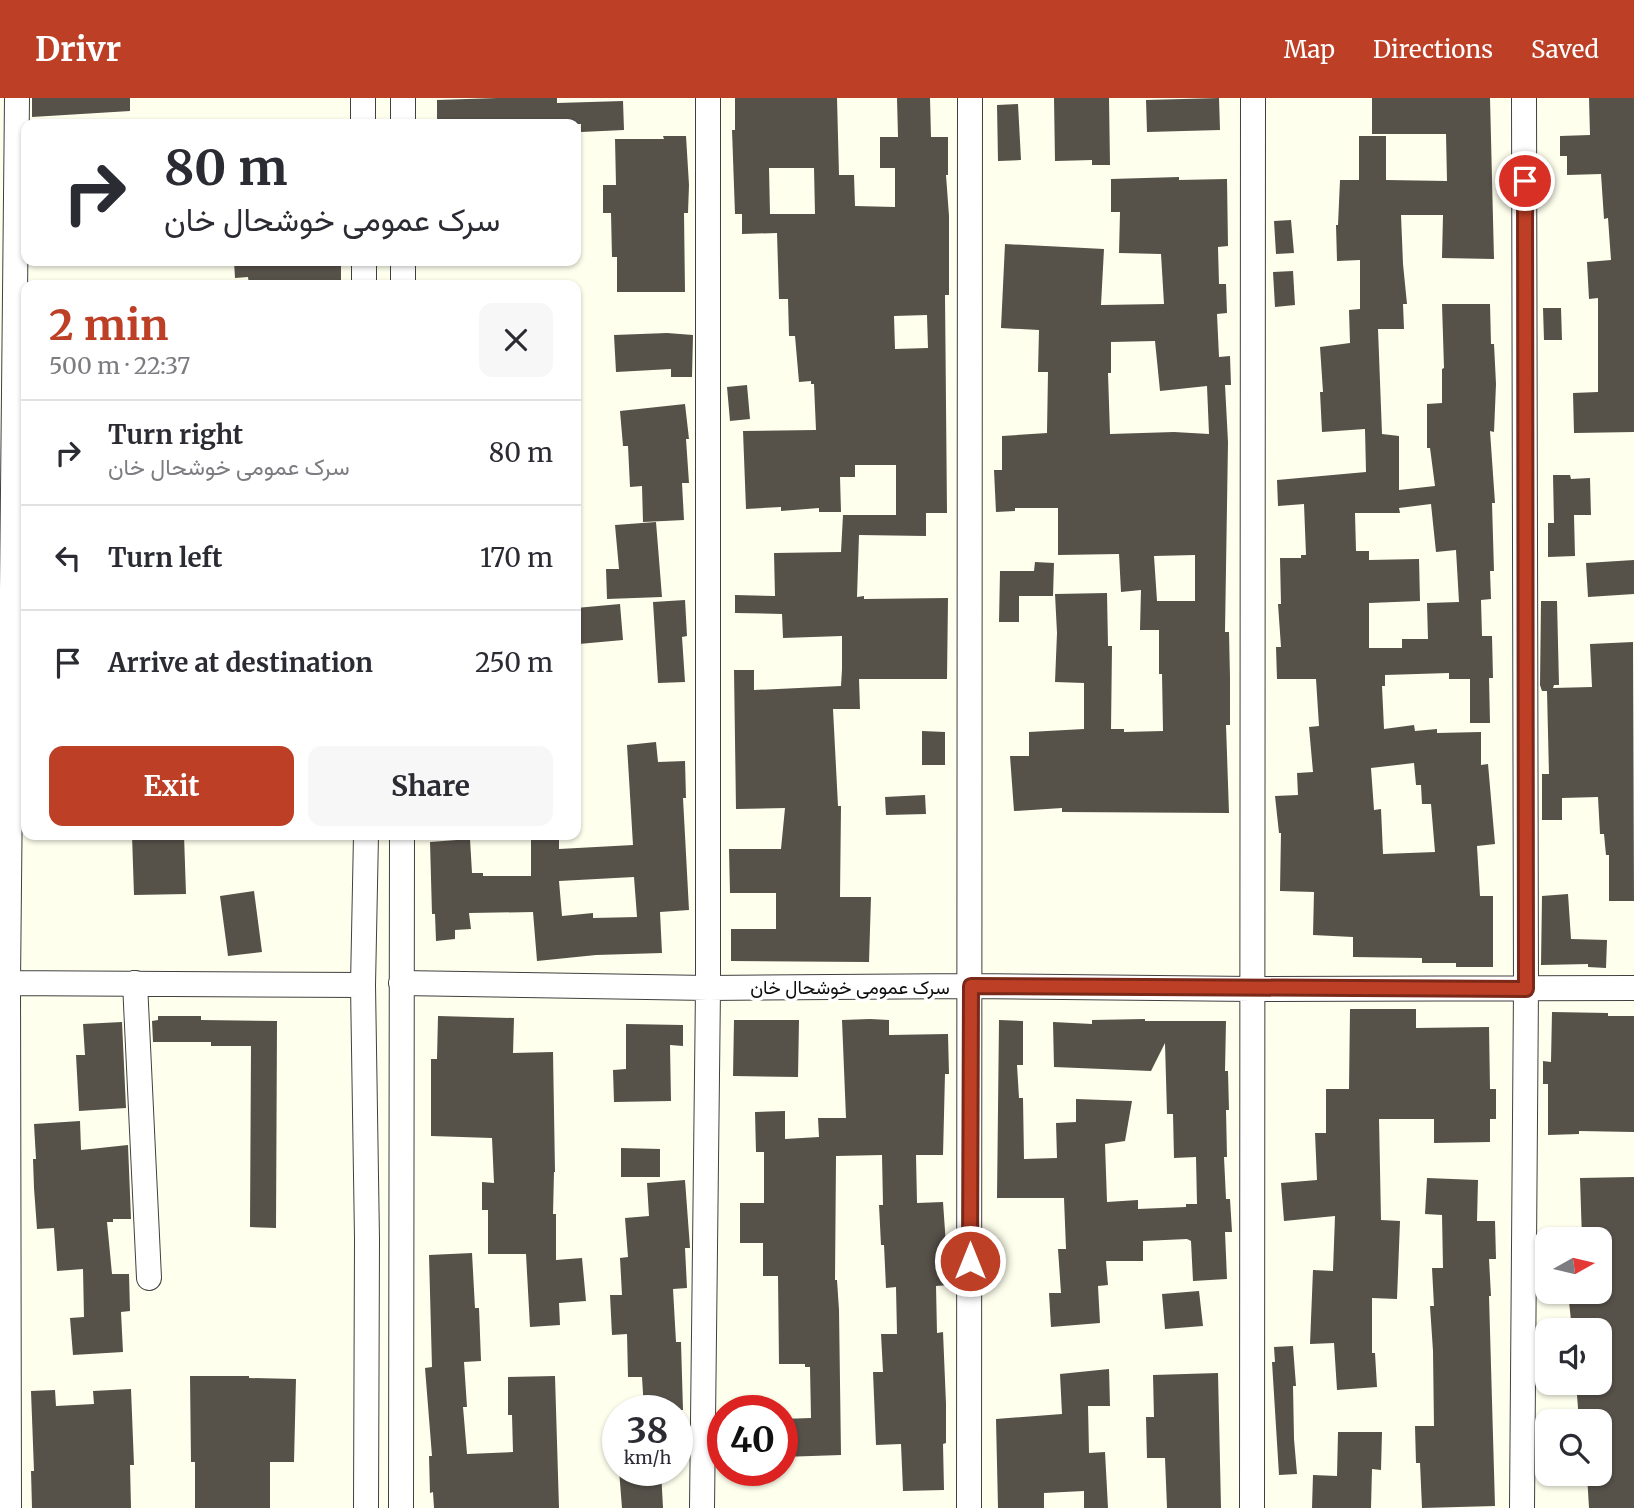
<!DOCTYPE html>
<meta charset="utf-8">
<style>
:root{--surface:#fff;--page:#f7f7f7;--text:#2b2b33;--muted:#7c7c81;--line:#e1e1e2;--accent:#bc3f26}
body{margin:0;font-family:Merriweather,Vazirmatn,serif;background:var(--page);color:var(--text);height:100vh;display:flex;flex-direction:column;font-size:26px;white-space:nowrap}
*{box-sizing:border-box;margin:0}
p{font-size:23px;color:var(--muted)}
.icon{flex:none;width:38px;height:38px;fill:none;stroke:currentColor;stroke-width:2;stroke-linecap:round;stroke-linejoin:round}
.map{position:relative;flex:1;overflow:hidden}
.side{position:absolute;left:21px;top:182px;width:560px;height:560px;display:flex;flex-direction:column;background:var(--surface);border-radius:14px;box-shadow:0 2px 5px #0004}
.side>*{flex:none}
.hud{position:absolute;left:21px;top:21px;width:560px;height:147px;border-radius:14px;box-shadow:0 2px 5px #0004;background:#fff;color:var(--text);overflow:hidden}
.needle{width:46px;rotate:82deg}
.fabs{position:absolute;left:1535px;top:1129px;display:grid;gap:14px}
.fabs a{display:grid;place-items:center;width:77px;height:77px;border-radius:14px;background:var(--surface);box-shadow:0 2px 5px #0004;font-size:35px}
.speed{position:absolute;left:602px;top:1297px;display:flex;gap:14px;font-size:35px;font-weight:700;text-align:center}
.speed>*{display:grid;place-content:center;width:91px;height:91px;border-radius:50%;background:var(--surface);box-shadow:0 2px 5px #0004;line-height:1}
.speed small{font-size:18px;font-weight:400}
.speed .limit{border:10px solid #d22;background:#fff;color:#111}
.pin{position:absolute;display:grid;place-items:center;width:60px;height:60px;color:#fff;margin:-30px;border:4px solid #fff;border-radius:50%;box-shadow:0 2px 7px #0007}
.me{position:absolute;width:77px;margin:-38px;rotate:0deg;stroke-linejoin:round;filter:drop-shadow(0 0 5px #0008)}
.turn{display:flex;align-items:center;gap:24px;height:147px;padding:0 28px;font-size:32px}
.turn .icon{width:91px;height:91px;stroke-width:2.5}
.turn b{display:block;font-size:49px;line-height:60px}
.round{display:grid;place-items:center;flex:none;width:74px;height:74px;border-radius:14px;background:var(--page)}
.headline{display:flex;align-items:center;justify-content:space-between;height:119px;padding:0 28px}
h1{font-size:42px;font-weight:700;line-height:52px;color:var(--accent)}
.button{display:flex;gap:14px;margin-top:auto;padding:14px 28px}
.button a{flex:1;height:80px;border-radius:14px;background:var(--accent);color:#fff;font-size:28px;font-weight:700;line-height:80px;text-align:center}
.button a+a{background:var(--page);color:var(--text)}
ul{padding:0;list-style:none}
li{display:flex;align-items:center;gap:21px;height:105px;padding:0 28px;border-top:2px solid var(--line)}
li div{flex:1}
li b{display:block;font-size:26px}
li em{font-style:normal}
header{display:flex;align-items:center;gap:42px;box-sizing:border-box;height:98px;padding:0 35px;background:var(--accent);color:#fff}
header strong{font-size:33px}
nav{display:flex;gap:38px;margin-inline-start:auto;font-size:24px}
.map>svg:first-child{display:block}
.building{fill:#565149;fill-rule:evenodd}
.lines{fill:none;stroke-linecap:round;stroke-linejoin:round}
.minor-casing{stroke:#404040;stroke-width:26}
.minor{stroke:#fff;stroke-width:24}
.route-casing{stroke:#7a2919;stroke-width:18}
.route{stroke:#bc3f26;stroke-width:12}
.labels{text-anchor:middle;stroke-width:7;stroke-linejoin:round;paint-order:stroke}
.street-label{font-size:19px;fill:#0d0d0d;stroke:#fff}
</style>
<header>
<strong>Drivr</strong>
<nav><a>Map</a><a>Directions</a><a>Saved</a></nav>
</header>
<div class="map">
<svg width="1634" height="1410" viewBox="0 0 1634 1410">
<rect width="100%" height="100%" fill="#feffed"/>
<path class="building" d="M 32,0 L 130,0 L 130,13 L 32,19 Z
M 497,0 L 557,0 L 557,5 L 623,3 L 624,32 L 581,34 L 581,26 L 437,26 L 437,2 Z
M 735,0 L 837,0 L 839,77 L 854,77 L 855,108 L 895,109 L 895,70 L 880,70 L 880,39 L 898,39 L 897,0 L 930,0 L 931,39 L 948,39 L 948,77 L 946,77 L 949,118 L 949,197 L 945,197 L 947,415 L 926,415 L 926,438 L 859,437 L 857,499 L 864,498 L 864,501 L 948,500 L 947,581 L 859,581 L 860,611 L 833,611 L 838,708 L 841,708 L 840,799 L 871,799 L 869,864 L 731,863 L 731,831 L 776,831 L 776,795 L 730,795 L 729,751 L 781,751 L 785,710 L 736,711 L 734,572 L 754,572 L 754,592 L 841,588 L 842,571 L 842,538 L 783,540 L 782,516 L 735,515 L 735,497 L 775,498 L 774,455 L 841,454 L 843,417 L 896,417 L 896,367 L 855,367 L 855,379 L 840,379 L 841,414 L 819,414 L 819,410 L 781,413 L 781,409 L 746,411 L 743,333 L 816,332 L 814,286 L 811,286 L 811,283 L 799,284 L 795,238 L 789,238 L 788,201 L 779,201 L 777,135 L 742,136 L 742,116 L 735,116 L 732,32 L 735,32 ZM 769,70 L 814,70 L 815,116 L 770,116 ZM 927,217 L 928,250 L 895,251 L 894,218 Z
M 1054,0 L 1109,0 L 1110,67 L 1092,67 L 1092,62 L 1055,63 Z
M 1219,0 L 1220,32 L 1147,34 L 1146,2 Z
M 1372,0 L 1490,0 L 1494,161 L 1442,160 L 1443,117 L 1401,117 L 1403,166 L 1407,206 L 1403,206 L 1404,231 L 1378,231 L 1382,336 L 1399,338 L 1399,392 L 1435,388 L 1430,350 L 1427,350 L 1427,306 L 1442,305 L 1442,271 L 1444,270 L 1442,206 L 1490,206 L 1491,246 L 1494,246 L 1496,286 L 1494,334 L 1490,333 L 1495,405 L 1492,405 L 1494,473 L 1490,473 L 1491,501 L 1481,502 L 1482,538 L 1492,538 L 1493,580 L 1489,580 L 1490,625 L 1470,625 L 1470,581 L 1449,581 L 1449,575 L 1385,577 L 1385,588 L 1382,588 L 1384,631 L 1414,627 L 1415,633 L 1437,631 L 1437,635 L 1481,634 L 1481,667 L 1488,666 L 1495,746 L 1477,748 L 1480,798 L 1493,798 L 1493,869 L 1456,869 L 1456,865 L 1422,865 L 1422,860 L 1353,859 L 1353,839 L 1313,837 L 1314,794 L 1280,793 L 1281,735 L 1279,735 L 1275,698 L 1298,697 L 1297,675 L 1313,674 L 1309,629 L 1319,628 L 1316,581 L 1277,581 L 1276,549 L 1281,549 L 1278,506 L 1281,506 L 1280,460 L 1301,460 L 1301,457 L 1306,457 L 1304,406 L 1278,408 L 1277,382 L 1366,374 L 1365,331 L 1322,334 L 1320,294 L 1323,294 L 1320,249 L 1350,245 L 1349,212 L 1360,211 L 1360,162 L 1337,163 L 1336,127 L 1338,127 L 1340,82 L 1359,82 L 1359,38 L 1386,38 L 1386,82 L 1447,83 L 1446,36 L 1372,36 ZM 1431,406 L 1436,454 L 1456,452 L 1459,504 L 1427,505 L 1428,541 L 1402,541 L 1402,550 L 1369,550 L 1369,505 L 1420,503 L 1419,461 L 1369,462 L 1369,453 L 1356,453 L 1355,415 L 1400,415 L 1399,410 ZM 1414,665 L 1416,687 L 1421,687 L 1422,706 L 1431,706 L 1435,754 L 1383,756 L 1381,711 L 1374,712 L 1371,670 Z
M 1589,0 L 1634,0 L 1634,334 L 1574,335 L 1573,295 L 1598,294 L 1598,200 L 1589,201 L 1587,164 L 1611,162 L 1608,120 L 1604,121 L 1601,76 L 1567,77 L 1567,58 L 1560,58 L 1560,38 L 1590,37 Z
M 1018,6 L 1021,62 L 998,63 L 997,7 Z
M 663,38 L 686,38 L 689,87 L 688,115 L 684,115 L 685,194 L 617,194 L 617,159 L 612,159 L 611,115 L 603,115 L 603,87 L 616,87 L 615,41 L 664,41 Z
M 1179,79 L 1179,82 L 1227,81 L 1228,148 L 1218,149 L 1219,186 L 1226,186 L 1227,215 L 1217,216 L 1219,259 L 1230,258 L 1231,287 L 1225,287 L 1228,344 L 1225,534 L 1229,534 L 1230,580 L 1230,627 L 1226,627 L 1229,715 L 1062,714 L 1062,710 L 1014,713 L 1010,658 L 1029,658 L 1029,634 L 1084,631 L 1084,585 L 1055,584 L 1057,535 L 1055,496 L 1107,495 L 1108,548 L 1112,548 L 1111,631 L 1124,631 L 1124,634 L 1163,633 L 1162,576 L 1159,576 L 1159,532 L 1140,532 L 1141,492 L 1121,494 L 1119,456 L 1058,457 L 1058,410 L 1015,410 L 1015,413 L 996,414 L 994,372 L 1002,372 L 1002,338 L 1047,335 L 1048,274 L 1038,274 L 1039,232 L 1001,230 L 1005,146 L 1104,151 L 1101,207 L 1164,206 L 1161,156 L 1119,155 L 1120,114 L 1111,114 L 1111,81 ZM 1155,243 L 1160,293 L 1207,288 L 1209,336 L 1174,334 L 1110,336 L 1108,275 L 1111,275 L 1111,244 ZM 1195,457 L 1195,503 L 1157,503 L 1154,458 Z
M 1291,122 L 1294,155 L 1276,156 L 1274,123 Z
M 234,163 L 341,163 L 341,187 L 249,187 L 248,179 L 235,180 Z
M 1293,173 L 1295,207 L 1275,209 L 1273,174 Z
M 1543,210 L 1561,210 L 1562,242 L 1544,242 Z
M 667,235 L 693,237 L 692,279 L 671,279 L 671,271 L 616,274 L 614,237 Z
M 747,287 L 750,321 L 730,323 L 727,289 Z
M 685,306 L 689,341 L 686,341 L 689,385 L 682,385 L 684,422 L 643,424 L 642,388 L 630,389 L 628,348 L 623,348 L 620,313 Z
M 1553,377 L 1570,377 L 1571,381 L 1590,380 L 1591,417 L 1574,417 L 1575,458 L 1548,459 L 1548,425 L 1554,425 Z
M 656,424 L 662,499 L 607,501 L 606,471 L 619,471 L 615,427 Z
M 1634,462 L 1634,496 L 1588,499 L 1586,465 Z
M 1035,464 L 1054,465 L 1053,498 L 1019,498 L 1019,524 L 999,524 L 1000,473 L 1034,473 Z
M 685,502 L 687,538 L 682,539 L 685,584 L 658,585 L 653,504 Z
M 1541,503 L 1557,503 L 1559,587 L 1554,587 L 1553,590 L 1592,589 L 1590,546 L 1633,544 L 1634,803 L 1609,803 L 1609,757 L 1606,757 L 1604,736 L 1600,736 L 1598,699 L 1562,700 L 1562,722 L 1542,722 L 1542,676 L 1549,676 L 1547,593 L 1542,593 L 1540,587 Z
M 620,506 L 623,542 L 579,546 L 576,510 Z
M 922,633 L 945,634 L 945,667 L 922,667 Z
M 656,644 L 658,664 L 685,663 L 686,700 L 683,700 L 689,812 L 660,814 L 662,855 L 596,857 L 537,863 L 533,814 L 469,815 L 471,831 L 455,832 L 455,841 L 436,843 L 435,816 L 432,816 L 430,744 L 470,741 L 472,775 L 483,775 L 483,778 L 531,778 L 531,737 L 559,737 L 559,751 L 633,747 L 627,647 ZM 634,779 L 637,819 L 593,820 L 593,815 L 562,818 L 559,783 Z
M 925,697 L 926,716 L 886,717 L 885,699 Z
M 132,737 L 184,737 L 186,796 L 134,797 Z
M 254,793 L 262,854 L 228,858 L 220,798 Z
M 1568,796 L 1571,841 L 1607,842 L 1606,870 L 1588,869 L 1588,866 L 1541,867 L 1542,798 Z
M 1350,911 L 1416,911 L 1416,930 L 1489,929 L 1490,991 L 1496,991 L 1496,1021 L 1490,1021 L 1490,1044 L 1434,1045 L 1434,1021 L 1379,1021 L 1381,1122 L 1400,1123 L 1397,1201 L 1372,1200 L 1372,1255 L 1375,1255 L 1377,1289 L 1337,1292 L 1334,1245 L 1310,1246 L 1313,1172 L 1333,1173 L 1335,1118 L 1284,1123 L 1281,1085 L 1317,1082 L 1315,1035 L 1326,1035 L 1326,991 L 1349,991 Z
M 1552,914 L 1608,915 L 1608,918 L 1634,918 L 1634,1034 L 1579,1033 L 1579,1036 L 1548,1037 L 1548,986 L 1543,986 L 1543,963 L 1551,964 Z
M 158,918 L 201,918 L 201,922 L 277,923 L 276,1130 L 250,1129 L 251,948 L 211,948 L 211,944 L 153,944 L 152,923 L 158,922 Z
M 438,918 L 514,920 L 513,955 L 553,954 L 555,1074 L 554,1074 L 553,1116 L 556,1116 L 556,1162 L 582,1160 L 586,1203 L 559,1205 L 560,1227 L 530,1229 L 526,1156 L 488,1156 L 488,1112 L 482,1112 L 482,1084 L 494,1085 L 492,1040 L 431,1038 L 431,961 L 437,961 Z
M 870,921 L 889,922 L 889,937 L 948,936 L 949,976 L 945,976 L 943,1057 L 916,1057 L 917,1105 L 943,1104 L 946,1147 L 947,1147 L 949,1187 L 936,1188 L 937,1235 L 943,1234 L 946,1306 L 946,1345 L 943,1346 L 944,1392 L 903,1393 L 901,1346 L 876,1347 L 873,1274 L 883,1274 L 881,1236 L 897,1236 L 896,1189 L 886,1190 L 884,1147 L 881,1147 L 879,1107 L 883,1107 L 882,1057 L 836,1058 L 835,1182 L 837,1182 L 839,1212 L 841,1357 L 782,1359 L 782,1321 L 811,1320 L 810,1269 L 805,1269 L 805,1266 L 779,1266 L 778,1178 L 763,1178 L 763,1145 L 740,1145 L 740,1105 L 764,1105 L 764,1054 L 756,1054 L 755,1014 L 785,1013 L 785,1041 L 819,1039 L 818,1020 L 846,1020 L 842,922 Z
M 1145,921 L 1145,923 L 1226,923 L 1225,973 L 1228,973 L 1229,1012 L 1226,1012 L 1227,1059 L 1224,1059 L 1226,1101 L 1230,1101 L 1232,1134 L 1225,1134 L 1227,1181 L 1193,1183 L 1191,1143 L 1187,1141 L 1143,1143 L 1143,1163 L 1106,1163 L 1108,1187 L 1098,1188 L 1100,1225 L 1051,1229 L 1049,1195 L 1061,1195 L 1058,1151 L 1066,1151 L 1064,1100 L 997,1100 L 999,922 L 1023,923 L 1023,967 L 1017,967 L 1019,1000 L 1023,1000 L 1024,1061 L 1057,1060 L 1056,1025 L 1076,1024 L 1076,1001 L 1132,1003 L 1125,1043 L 1105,1046 L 1107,1104 L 1138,1102 L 1138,1111 L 1186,1109 L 1186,1106 L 1197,1106 L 1196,1059 L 1174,1060 L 1173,1016 L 1167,1016 L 1165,945 L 1151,973 L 1054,969 L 1053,924 L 1092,926 L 1092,922 Z
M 734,922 L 799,922 L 798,979 L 733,978 Z
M 122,924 L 126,1010 L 79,1013 L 76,957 L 85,957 L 83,926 Z
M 626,926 L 683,927 L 683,948 L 670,947 L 671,1003 L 614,1004 L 613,972 L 626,971 Z
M 80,1023 L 81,1052 L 128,1047 L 131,1121 L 113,1121 L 113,1124 L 107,1124 L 112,1176 L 129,1176 L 130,1213 L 121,1214 L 123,1254 L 73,1257 L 70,1220 L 84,1219 L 83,1171 L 57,1173 L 54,1130 L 37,1131 L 34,1090 L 33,1061 L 36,1061 L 34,1026 Z
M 621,1050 L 660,1051 L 660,1079 L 621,1079 Z
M 1634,1079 L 1634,1410 L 1589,1410 L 1587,1376 L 1600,1376 L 1600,1323 L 1579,1323 L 1576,1284 L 1600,1284 L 1600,1232 L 1572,1232 L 1568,1194 L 1600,1194 L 1600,1141 L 1582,1141 L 1580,1080 Z
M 1427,1080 L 1478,1082 L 1477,1123 L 1495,1123 L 1496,1161 L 1489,1161 L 1491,1198 L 1489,1198 L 1495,1408 L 1422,1410 L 1420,1365 L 1416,1365 L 1415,1328 L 1434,1328 L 1433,1253 L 1430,1208 L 1434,1208 L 1432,1170 L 1443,1170 L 1442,1117 L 1425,1116 Z
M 685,1082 L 690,1150 L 685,1150 L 687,1190 L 673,1191 L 676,1244 L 681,1244 L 683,1312 L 644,1312 L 642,1279 L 628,1279 L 627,1236 L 612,1237 L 610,1197 L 622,1197 L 620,1160 L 628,1159 L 625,1120 L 649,1118 L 647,1085 Z
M 472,1155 L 475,1210 L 479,1210 L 481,1263 L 464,1264 L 467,1309 L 463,1309 L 467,1356 L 513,1354 L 512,1317 L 508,1317 L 508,1279 L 555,1278 L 559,1410 L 434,1410 L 433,1394 L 430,1395 L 429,1358 L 432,1358 L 425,1270 L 432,1269 L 429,1157 Z
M 1199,1193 L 1203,1228 L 1165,1231 L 1162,1196 Z
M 1293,1248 L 1296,1288 L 1293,1288 L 1294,1341 L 1297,1376 L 1279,1377 L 1272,1264 L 1275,1264 L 1274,1249 Z
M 1109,1271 L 1110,1308 L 1088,1308 L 1089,1355 L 1105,1354 L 1108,1410 L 1084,1410 L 1084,1393 L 1044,1395 L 1044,1410 L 998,1410 L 996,1321 L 1062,1316 L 1060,1276 Z
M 1218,1275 L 1221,1410 L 1167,1410 L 1165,1360 L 1147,1360 L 1146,1319 L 1154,1319 L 1153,1277 Z
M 190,1278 L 249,1278 L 249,1280 L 296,1281 L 294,1364 L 270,1364 L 270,1410 L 195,1410 L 195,1364 L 191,1364 Z
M 131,1291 L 134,1367 L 130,1367 L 131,1410 L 32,1410 L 31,1373 L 34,1373 L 31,1293 L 55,1292 L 56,1308 L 94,1306 L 93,1293 Z
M 1338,1334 L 1382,1334 L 1381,1372 L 1372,1371 L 1371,1410 L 1312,1410 L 1313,1377 L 1337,1378 Z
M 619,1372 L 661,1372 L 663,1410 L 622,1410 Z"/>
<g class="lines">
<defs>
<path id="minor" d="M 363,0 L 363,26
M 403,26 L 403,0
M 364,163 L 364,187
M 403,187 L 403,163
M 0,885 L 363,887
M 135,885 L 149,1180
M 401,885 L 708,890 L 971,888 L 1251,891 L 1634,890
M 9,1410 L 8,885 L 17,0
M 366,1410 L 367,1141 L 363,887 L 366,737
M 401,1410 L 402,737
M 702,1410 L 708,890 L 708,0
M 969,1410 L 970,0
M 1252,1410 L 1253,0
M 1522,1410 L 1526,891 L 1524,0"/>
</defs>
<use href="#minor" class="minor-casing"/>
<use href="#minor" class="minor"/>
</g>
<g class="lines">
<defs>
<path id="route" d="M 970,1163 L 971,888 L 1526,891 L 1525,83"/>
</defs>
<use href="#route" class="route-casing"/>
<use href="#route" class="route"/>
</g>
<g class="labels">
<g class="street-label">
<text x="850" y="896">سرک عمومی خوشحال خان</text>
</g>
</g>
</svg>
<div class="fabs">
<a><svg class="needle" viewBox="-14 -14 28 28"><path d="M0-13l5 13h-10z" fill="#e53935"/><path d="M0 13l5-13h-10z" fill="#7c7c81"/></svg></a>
<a><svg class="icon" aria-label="sound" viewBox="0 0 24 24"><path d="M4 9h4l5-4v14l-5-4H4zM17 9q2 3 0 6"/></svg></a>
<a><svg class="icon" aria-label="search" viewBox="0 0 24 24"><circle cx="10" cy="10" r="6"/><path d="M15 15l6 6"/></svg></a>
</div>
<div class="speed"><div>38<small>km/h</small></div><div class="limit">40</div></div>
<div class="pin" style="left:1525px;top:83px;background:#d93025"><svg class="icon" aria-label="arrive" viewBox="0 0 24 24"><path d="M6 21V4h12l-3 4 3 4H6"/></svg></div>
<svg class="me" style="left:970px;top:1163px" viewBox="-20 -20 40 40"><circle r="17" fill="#bc3f26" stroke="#fff" stroke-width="3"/><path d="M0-11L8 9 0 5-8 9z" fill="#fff"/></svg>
<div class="hud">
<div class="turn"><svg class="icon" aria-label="right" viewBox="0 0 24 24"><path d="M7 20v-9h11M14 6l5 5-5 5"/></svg><div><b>80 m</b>سرک عمومی خوشحال خان</div></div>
</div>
<section class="side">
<div class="headline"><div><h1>2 min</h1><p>500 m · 22:37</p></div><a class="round"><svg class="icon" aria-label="close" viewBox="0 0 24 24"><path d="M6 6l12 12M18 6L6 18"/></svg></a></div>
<ul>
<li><svg class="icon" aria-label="right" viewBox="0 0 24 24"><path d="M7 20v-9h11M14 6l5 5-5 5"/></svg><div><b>Turn right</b><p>سرک عمومی خوشحال خان</p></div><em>80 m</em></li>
<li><svg class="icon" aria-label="left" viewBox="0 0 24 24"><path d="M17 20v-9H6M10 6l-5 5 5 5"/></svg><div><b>Turn left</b></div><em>170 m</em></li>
<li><svg class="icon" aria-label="arrive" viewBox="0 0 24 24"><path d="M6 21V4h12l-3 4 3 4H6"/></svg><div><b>Arrive at destination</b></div><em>250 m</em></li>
</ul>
<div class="button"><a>Exit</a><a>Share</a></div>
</section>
</div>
